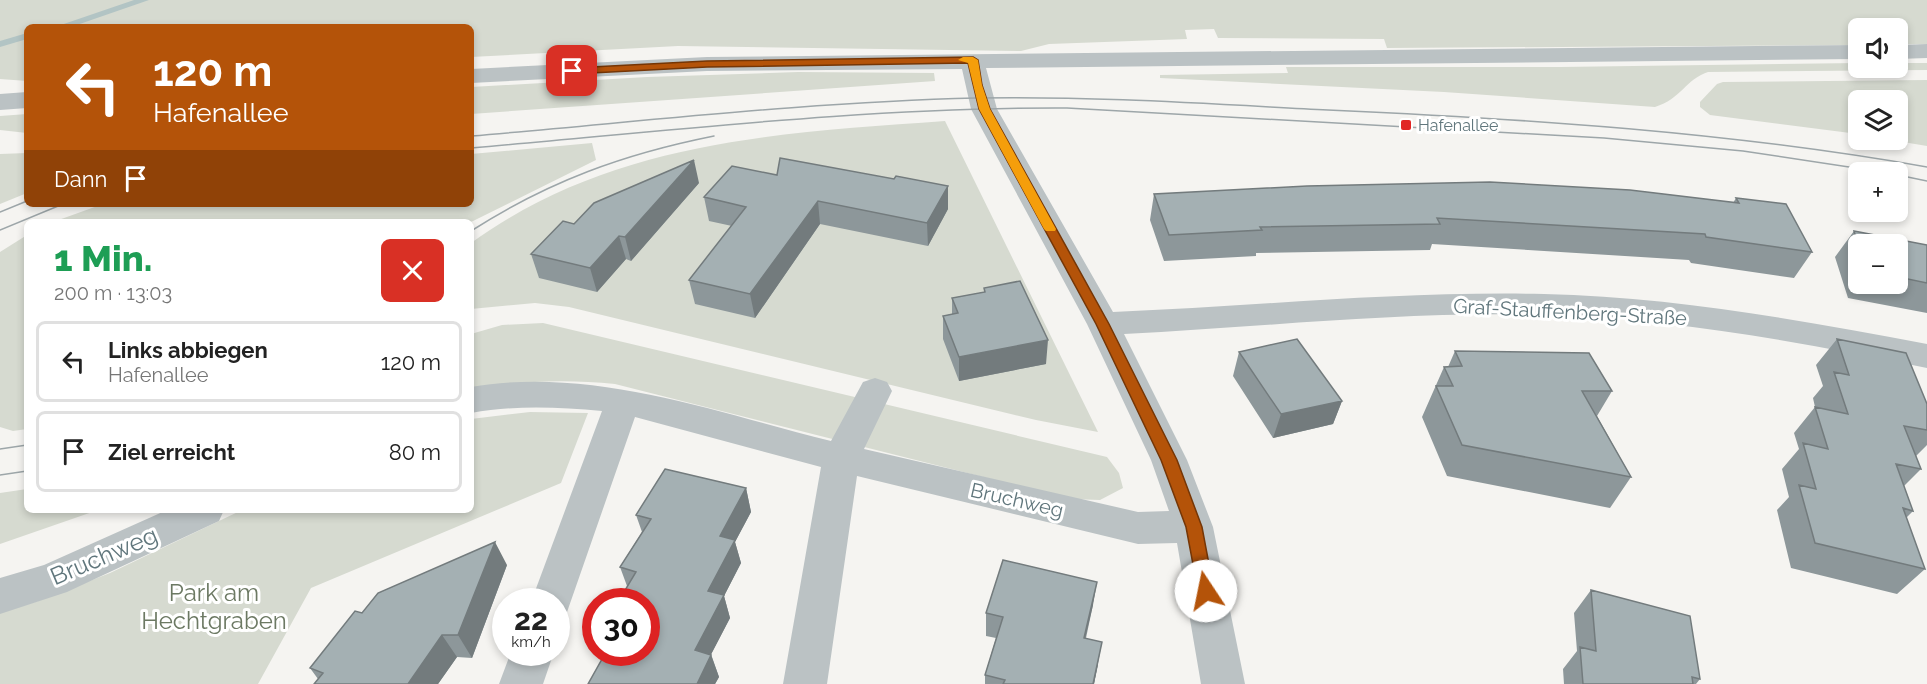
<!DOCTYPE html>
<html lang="de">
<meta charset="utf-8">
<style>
:root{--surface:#fff;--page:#f2f2f2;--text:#222;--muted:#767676;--line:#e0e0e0}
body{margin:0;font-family:Raleway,sans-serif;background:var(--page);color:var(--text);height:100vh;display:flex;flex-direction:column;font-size:22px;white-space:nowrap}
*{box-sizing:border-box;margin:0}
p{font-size:20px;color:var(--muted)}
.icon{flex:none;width:33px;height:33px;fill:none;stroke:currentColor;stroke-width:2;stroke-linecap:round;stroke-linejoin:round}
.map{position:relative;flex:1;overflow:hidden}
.sheet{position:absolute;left:24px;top:219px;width:450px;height:294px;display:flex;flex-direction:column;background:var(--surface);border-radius:9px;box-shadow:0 3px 9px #0003}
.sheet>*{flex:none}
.top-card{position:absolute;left:24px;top:24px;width:450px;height:183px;border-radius:9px;box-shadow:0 3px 9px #0003;background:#b45309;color:#fff;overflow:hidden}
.tools{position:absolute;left:1848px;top:18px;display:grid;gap:12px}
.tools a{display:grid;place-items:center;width:60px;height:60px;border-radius:9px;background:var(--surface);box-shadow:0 3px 9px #0003;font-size:30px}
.speed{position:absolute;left:492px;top:588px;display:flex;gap:12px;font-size:30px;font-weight:700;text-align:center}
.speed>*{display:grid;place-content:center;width:78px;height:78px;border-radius:50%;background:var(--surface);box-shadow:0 3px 9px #0003;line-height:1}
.speed small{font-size:15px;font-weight:400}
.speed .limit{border:9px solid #d22;background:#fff;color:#111}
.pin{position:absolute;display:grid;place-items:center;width:51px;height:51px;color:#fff;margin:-26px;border-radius:12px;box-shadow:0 3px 9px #0006}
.me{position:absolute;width:66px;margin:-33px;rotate:349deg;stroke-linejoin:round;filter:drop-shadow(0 0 4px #0008)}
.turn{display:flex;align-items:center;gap:21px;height:126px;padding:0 30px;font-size:27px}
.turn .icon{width:78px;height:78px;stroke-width:2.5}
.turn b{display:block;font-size:42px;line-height:51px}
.then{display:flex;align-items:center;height:57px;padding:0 30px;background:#0003;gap:12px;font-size:22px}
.round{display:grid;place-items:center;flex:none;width:63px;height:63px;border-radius:9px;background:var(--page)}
.headline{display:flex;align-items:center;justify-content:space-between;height:102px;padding:0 30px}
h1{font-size:36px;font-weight:800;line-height:45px;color:#1e9e55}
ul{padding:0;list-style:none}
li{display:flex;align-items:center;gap:18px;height:81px;margin:0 12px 9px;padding:0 18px;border:3px solid var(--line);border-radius:9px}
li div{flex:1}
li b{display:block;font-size:22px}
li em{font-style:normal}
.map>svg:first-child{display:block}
.green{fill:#d6dad0}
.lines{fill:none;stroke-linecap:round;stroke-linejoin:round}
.stream{fill:#b2c4c4;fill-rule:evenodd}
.minor{fill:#bbc2c4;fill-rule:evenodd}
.tram{stroke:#9da6a9;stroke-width:1.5}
.wall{fill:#8d979a;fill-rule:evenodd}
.shaded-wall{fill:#737b7d}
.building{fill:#a4b0b3;stroke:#737b7d;stroke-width:1.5}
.route{fill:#b45309;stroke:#753606;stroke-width:1.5}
.slow{fill:#f59e0b}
.poi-dot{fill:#e12625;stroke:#fff;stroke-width:2}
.labels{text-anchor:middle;stroke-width:6;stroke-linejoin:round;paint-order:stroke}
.far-poi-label{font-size:16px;fill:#60767c;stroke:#fff;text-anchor:start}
.street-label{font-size:20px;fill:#60767c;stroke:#fff}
.near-street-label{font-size:24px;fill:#60767c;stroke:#fff}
.near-park-label{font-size:24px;fill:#6c7963;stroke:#fff}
</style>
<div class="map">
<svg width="1927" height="684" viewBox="0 0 1927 684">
<rect width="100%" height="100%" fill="#f5f4f1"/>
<path class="green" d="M 0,0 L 1927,0 L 1927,44 L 1898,44 L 1898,28 L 1858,28 L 1858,45 L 1387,48 L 1384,39 L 1218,38 L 1214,29 L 1185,30 L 1187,39 L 1049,44 L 1021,51 L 678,46 L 471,57 L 471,27 L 27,27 L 27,81 L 0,79 Z
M 1858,63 L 1858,68 L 1898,68 L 1898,63 L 1927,63 L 1927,70 L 1708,72 C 1686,79 1681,99 1655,107 L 1444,92 L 1160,78 L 1160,75 L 1288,73 L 1286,67 L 1560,67 Z
M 798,72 L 934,73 L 935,81 L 471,114 L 471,87 L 647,77 Z
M 1927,80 L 1927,146 L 1891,140 L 1898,140 L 1898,100 L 1858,100 L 1858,134 L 1710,115 L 1700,107 L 1700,102 L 1717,84 L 1723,82 Z
M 27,114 L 27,133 L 0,130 L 0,116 Z
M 945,121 L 1098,432 L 1036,420 L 569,307 L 535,303 L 471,309 L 471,243 C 612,141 777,133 945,121 Z
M 592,143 L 596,160 L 471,222 L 53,222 L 103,204 L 471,204 L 471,154 Z
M 27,153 L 27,193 L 0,204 L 0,154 Z
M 27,235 L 27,429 L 13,431 L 0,427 L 0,252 Z
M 543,323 L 1107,457 L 1119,473 L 1123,488 L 1100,500 L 1070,499 L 615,384 C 566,379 519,381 471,389 L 471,334 L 502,325 Z
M 530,412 L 588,413 L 561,483 L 311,588 L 258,684 L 0,684 L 0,613 L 38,601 L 110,573 L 242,510 L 471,510 L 471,419 Z
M 27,489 L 27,510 L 98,510 L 0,544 L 0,493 Z"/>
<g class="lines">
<path class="stream" d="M 134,0 L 149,0 L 71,27 L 55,27 Z
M 27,33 L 27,39 L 0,47 L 0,41 Z"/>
<path class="minor" d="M 1927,44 L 1927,58 L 1898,59 L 1898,45 Z
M 1858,45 L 1858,59 L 986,68 L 997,109 L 1113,312 C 1256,306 1400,291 1544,294 C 1673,297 1801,320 1927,344 L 1927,368 C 1801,342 1674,319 1546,315 C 1405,311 1265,327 1124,334 L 1187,460 L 1213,527 L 1245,684 L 1201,684 L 1177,543 L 1138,544 L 857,476 L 827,684 L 783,684 L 821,467 L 635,417 L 566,615 L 556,618 L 556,602 L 531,602 L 602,411 C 557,407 515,405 471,413 L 471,387 C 591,366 715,412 831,441 L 863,382 L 875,378 L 887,382 L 892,391 L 864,449 L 1138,512 L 1169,511 L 1151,460 L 1087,324 L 971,109 L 962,69 L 707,71 L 471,83 L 471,69 L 707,57 Z
M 27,92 L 27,108 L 0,110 L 0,94 Z
M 167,510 L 224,510 L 219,521 L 67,592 L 0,614 L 0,578 L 44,565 Z
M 511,652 L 554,652 L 543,684 L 499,684 Z"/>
<path class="tram" d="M 471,136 C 639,122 807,102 976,98 C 1094,96 1211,104 1328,110 C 1529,119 1729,132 1927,167
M 471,148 C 669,131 868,107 1067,108 L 1604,138 L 1743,151 L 1882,172
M 1898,175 L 1927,181
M 0,212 L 27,201
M 0,230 L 63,204
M 471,231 C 549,181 624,154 714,136
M 0,449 L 27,445
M 0,475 L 27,471"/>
</g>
<path class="wall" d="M 777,175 L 894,179 L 948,186 L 948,209 L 928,246 L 820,224 L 755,318 L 695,304 L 689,280 L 732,226 L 709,221 L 704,197 Z
M 699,183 L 631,261 L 626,259 L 597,292 L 539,278 L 531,254 L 574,224 Z
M 1154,194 L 1733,203 L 1736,198 L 1812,252 L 1794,278 L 1691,263 L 1689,260 L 1432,244 L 1430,250 L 1256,253 L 1256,256 L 1164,261 L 1150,220 Z
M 1854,231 L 1927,245 L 1927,313 L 1848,298 L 1835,257 ZM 1858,244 L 1898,244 L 1898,284 L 1858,284 Z
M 984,288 L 1046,364 L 959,381 L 943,339 L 943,316 L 952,314 L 952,298 L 984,292 Z
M 1837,339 L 1927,404 L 1927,445 L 1916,456 L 1921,469 L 1904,486 L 1913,511 L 1906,518 L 1925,569 L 1897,594 L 1791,568 L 1777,510 L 1789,497 L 1782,469 L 1799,449 L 1794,433 L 1815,407 L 1813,398 L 1823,386 L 1816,365 Z
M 1455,351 L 1612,391 L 1597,416 L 1631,477 L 1610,508 L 1447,476 L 1422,417 L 1444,367 L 1448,367 Z
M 1239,352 L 1342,401 L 1333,424 L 1273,438 L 1233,376 Z
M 746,488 L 751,512 L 735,542 L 741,563 L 724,596 L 730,618 L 711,654 L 719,677 L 715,684 L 588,684 L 646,652 L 627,586 L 620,567 L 642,532 L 636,515 Z
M 507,565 L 472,658 L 457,657 L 438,684 L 314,684 L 318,679 L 310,668 L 362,613 Z
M 1591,590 L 1700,679 L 1696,684 L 1564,684 L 1563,669 L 1577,651 L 1574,613 Z
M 1093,605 L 1086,638 L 1098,665 L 1094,684 L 985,684 L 985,675 L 996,638 L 986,636 L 986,613 Z"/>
<path class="shaded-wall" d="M 694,160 L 699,183 L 631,261 L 625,237 Z
M 948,186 L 948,209 L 928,246 L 927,223 Z
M 818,201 L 820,224 L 755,318 L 750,294 Z
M 619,236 L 626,259 L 597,292 L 590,268 Z
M 1048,340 L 1046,364 L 959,381 L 959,357 Z
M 1342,401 L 1333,424 L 1273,438 L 1281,414 Z
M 746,488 L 751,512 L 735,542 L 741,563 L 724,596 L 730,618 L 702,672 L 695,650 L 720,536 Z
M 495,542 L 507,565 L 472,658 L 458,635 Z
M 1097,582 L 1093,605 L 1080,660 L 1084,638 Z
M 442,635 L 457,657 L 438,684 L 408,684 Z
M 1102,642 L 1094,684 L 1093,684 Z
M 711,655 L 719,677 L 715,684 L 697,684 Z"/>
<path class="building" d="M 780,158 L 894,179 L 896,176 L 948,186 L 927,223 L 818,201 L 750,294 L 689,280 L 746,207 L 704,197 L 732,166 L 777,175 Z
M 694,160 L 625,237 L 619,236 L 590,268 L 531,254 L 563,221 L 574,224 L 594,203 Z
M 1490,182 L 1630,190 L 1739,203 L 1736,198 L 1786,204 L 1812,252 L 1706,237 L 1705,234 L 1437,218 L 1440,224 L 1260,227 L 1262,230 L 1169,235 L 1154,194 L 1307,186 Z
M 1854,231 L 1927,245 L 1927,283 L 1898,277 L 1898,244 L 1858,244 Z
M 1020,281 L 1048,340 L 959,357 L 943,316 L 958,313 L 952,298 L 985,292 L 984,288 Z
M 1297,339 L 1342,401 L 1281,414 L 1239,352 Z
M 1837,339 L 1906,353 L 1927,404 L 1927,430 L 1904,426 L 1921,469 L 1896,464 L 1913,511 L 1903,508 L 1925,569 L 1815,543 L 1799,485 L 1816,489 L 1803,443 L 1828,449 L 1815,407 L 1848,414 L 1834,372 L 1849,375 Z
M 1455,351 L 1589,353 L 1612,391 L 1582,391 L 1631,477 L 1462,445 L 1436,386 L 1453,386 L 1444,367 L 1462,366 Z
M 665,469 L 746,488 L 720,536 L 735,540 L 708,591 L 724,595 L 695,650 L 711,655 L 697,684 L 588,684 L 606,652 L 646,652 L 646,602 L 618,602 L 636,572 L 620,567 L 651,519 L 636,515 Z
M 495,542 L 458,635 L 442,635 L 408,684 L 314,684 L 323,673 L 310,668 L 355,611 L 362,613 L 378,593 Z
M 1003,560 L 1097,582 L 1084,638 L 1102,642 L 1093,684 L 1003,684 L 1005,680 L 985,675 L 1003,617 L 986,613 Z
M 1591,590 L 1690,616 L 1700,679 L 1692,677 L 1693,684 L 1583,684 L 1580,647 L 1596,651 Z"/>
<path class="route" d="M 973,57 L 978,60 L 982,85 L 990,109 L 1109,324 L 1177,460 L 1202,527 L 1214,591 L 1212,596 L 1206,598 L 1200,596 L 1198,591 L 1186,527 L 1161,460 L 1096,324 L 979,109 L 968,63 L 707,67 L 572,74 L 567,71 L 572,68 L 707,61 Z"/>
<path class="slow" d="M 973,57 L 978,60 L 982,85 L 990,109 L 1056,229 L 1055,231 L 1046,231 L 1044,229 L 979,109 L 968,63 L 958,60 L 963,57 Z"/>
<rect class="poi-dot" x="1400" y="119" width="12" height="12" rx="3"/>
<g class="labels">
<g class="far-poi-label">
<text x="1418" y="131">Hafenallee</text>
</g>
<g class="street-label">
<text transform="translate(1570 312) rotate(3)" y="7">Graf-Stauffenberg-Straße</text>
<text transform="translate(1017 500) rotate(13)" y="7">Bruchweg</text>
</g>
<g class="near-street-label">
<text transform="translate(104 556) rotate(-23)" y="8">Bruchweg</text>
</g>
<g class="near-park-label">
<text x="214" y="601">Park am<tspan x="214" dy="28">Hechtgraben</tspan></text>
</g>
</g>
</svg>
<div class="tools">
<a><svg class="icon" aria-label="sound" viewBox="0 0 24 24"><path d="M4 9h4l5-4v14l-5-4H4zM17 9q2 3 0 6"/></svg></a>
<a><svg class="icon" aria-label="layers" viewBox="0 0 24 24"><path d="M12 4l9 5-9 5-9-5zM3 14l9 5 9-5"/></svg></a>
<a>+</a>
<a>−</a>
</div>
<div class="speed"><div>22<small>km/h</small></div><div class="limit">30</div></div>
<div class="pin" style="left:572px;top:71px;background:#d93025"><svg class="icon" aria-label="arrive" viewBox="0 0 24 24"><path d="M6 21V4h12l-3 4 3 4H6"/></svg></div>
<svg class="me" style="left:1206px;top:591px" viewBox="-20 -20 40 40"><circle r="19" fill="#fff"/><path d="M0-13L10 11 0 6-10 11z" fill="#b45309"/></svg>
<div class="top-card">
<div class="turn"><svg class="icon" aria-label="left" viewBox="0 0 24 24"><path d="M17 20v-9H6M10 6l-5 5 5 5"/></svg><div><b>120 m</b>Hafenallee</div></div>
<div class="then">Dann<svg class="icon" aria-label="arrive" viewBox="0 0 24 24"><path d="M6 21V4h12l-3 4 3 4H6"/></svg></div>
</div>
<section class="sheet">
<div class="headline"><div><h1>1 Min.</h1><p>200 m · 13:03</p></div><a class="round" style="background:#d93025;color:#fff"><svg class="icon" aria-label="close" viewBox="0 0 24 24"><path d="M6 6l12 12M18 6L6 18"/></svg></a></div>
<ul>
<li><svg class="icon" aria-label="left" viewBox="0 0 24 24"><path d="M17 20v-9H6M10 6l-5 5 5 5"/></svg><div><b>Links abbiegen</b><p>Hafenallee</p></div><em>120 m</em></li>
<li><svg class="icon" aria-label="arrive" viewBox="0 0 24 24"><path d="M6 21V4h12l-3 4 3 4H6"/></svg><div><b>Ziel erreicht</b></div><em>80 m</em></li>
</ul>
</section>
</div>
